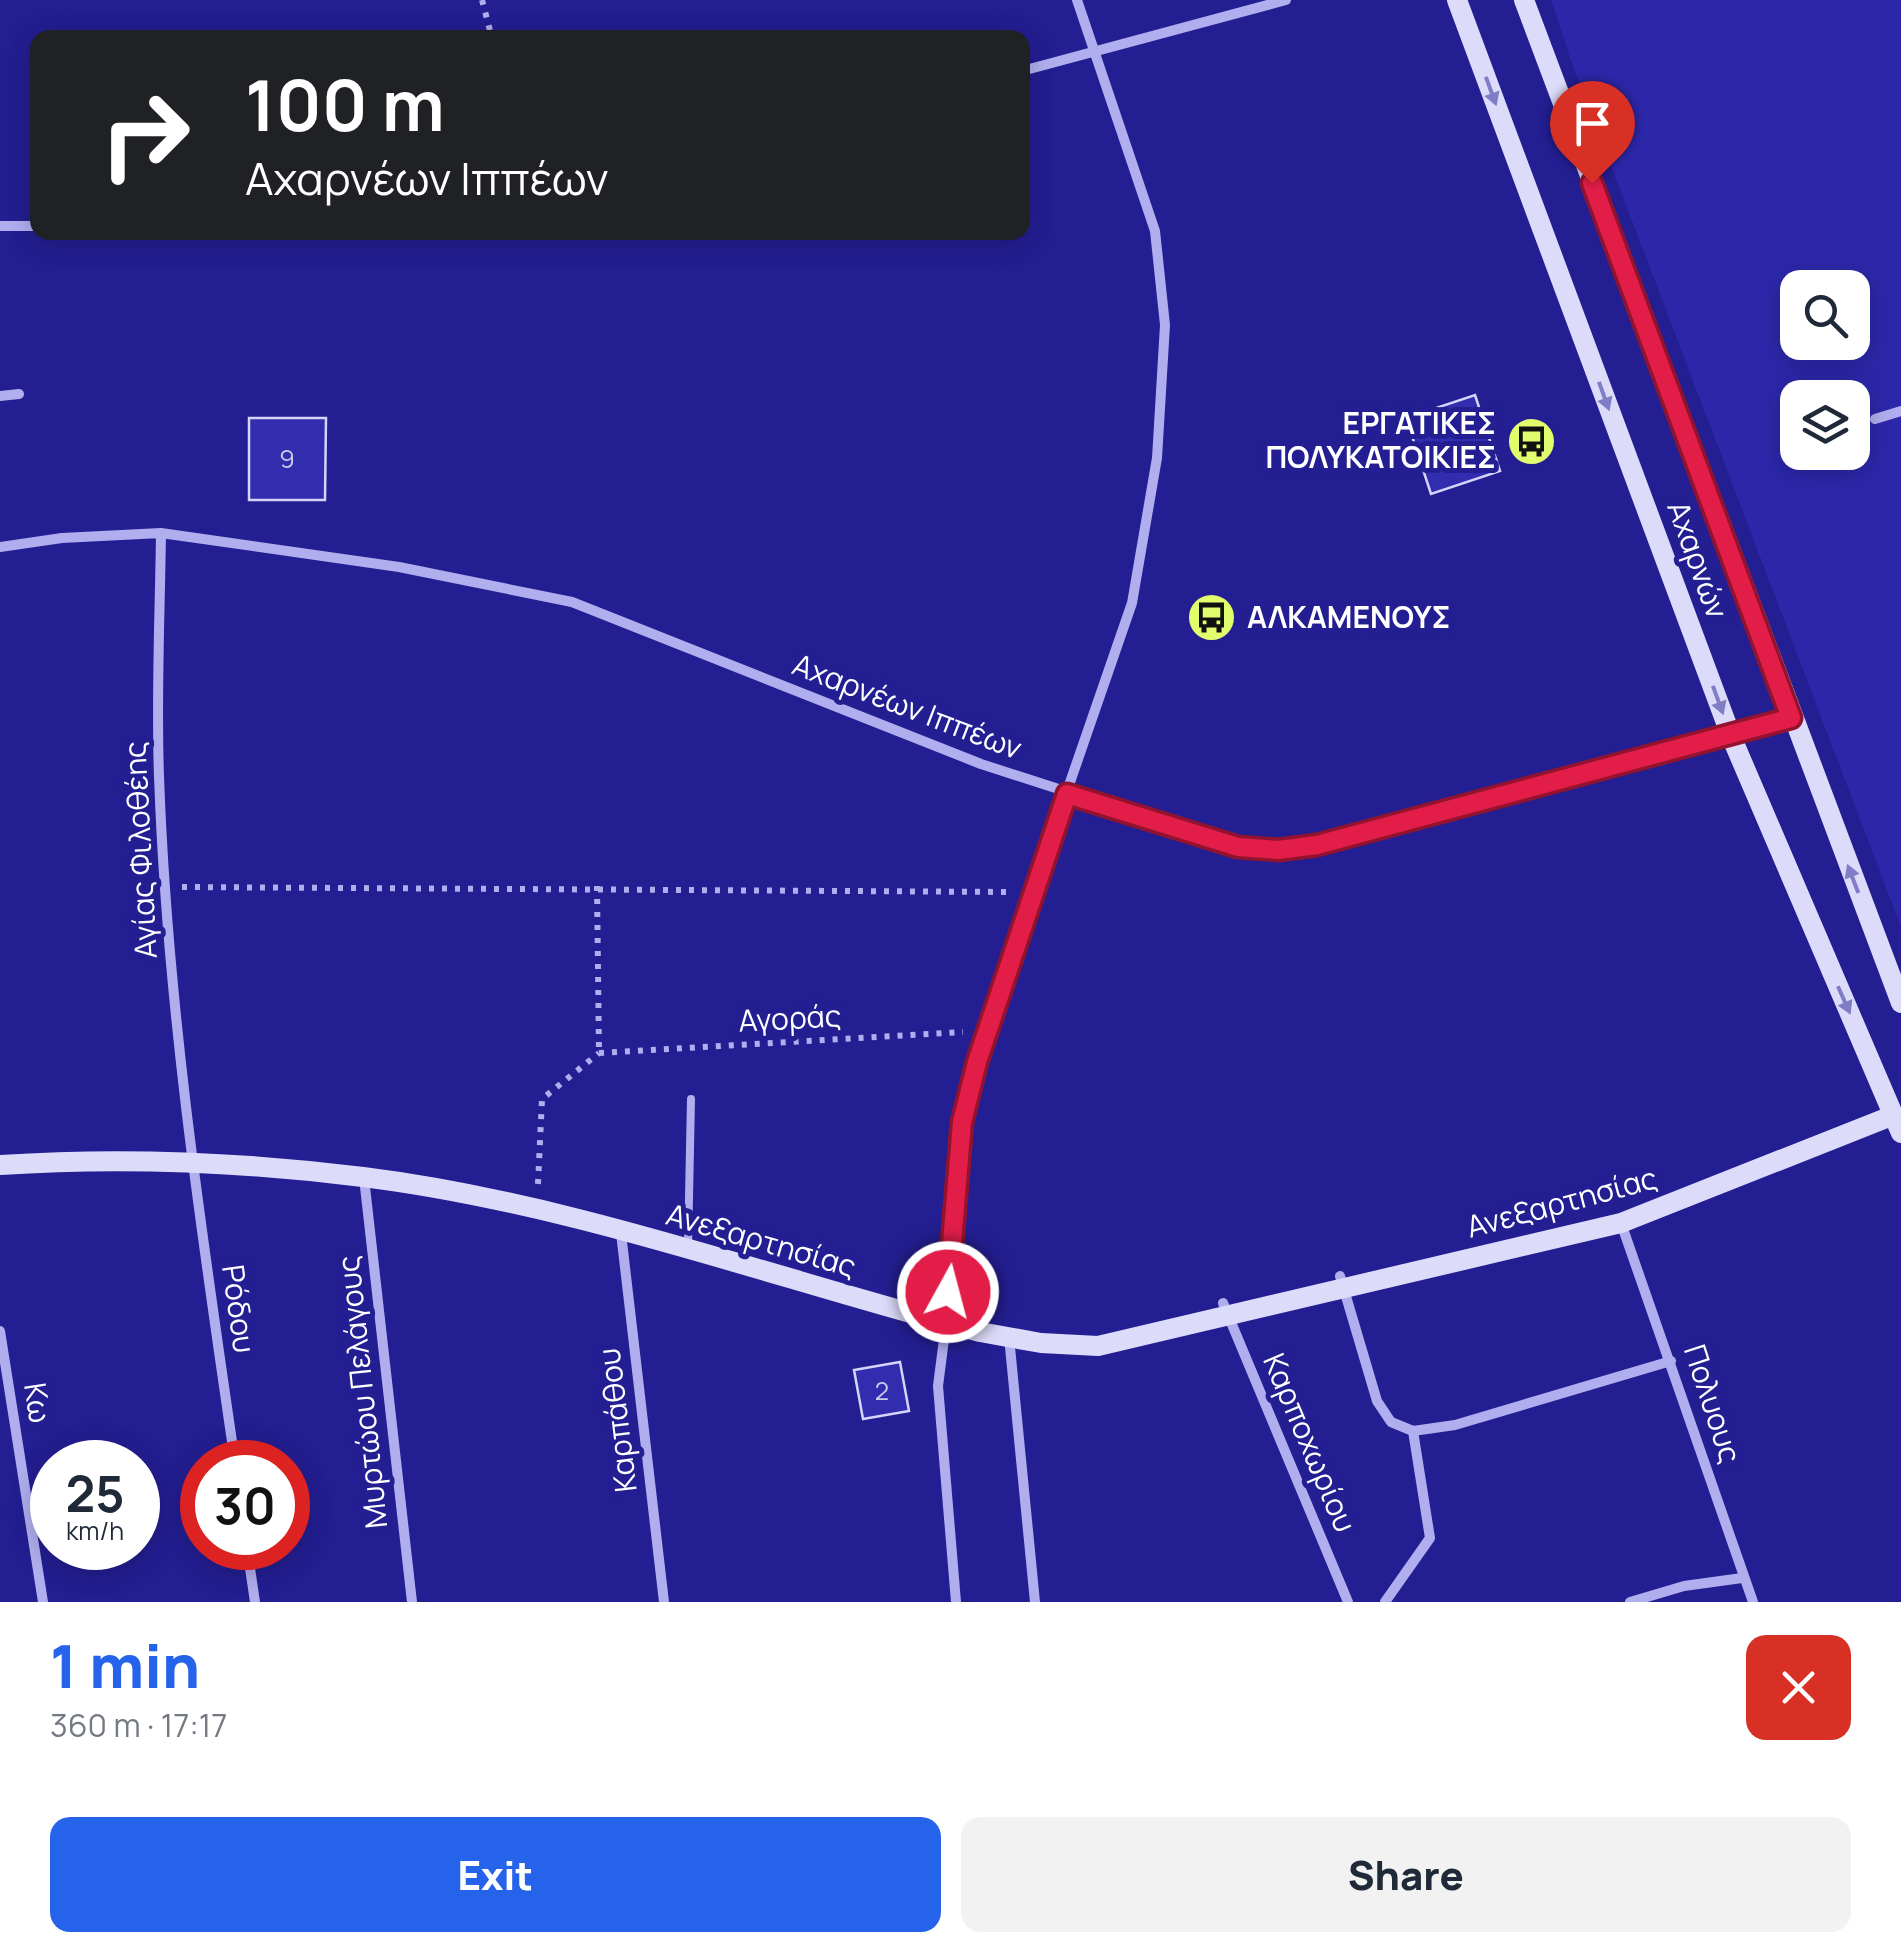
<!DOCTYPE html>
<meta charset="utf-8">
<style>
:root{--surface:#fff;--page:#f2f2f3;--text:#1f2937;--muted:#747a83;--accent:#2563eb}
body{margin:0;font-family:Manrope,sans-serif;background:var(--page);color:var(--text);height:100vh;display:flex;flex-direction:column;font-size:38px;white-space:nowrap}
*{box-sizing:border-box;margin:0}
p{font-size:32px;color:var(--muted)}
.icon{flex:none;width:55px;height:55px;fill:none;stroke:currentColor;stroke-width:2;stroke-linecap:round;stroke-linejoin:round}
.map{position:relative;height:1602px;overflow:hidden}
.side{display:flex;flex-direction:column;background:var(--surface);flex:1}
.side>*{flex:none}
.guide{position:absolute;left:30px;top:30px;width:1000px;height:210px;border-radius:20px;box-shadow:0 5px 25px #0003;background:#202124;color:#fff;overflow:hidden}
.fabs{position:absolute;left:1780px;top:270px;display:grid;gap:20px}
.fabs a{display:grid;place-items:center;width:90px;height:90px;border-radius:20px;background:var(--surface);box-shadow:0 5px 25px #0003;font-size:50px}
.speed{position:absolute;left:30px;top:1440px;display:flex;gap:20px;font-size:50px;font-weight:700;text-align:center}
.speed>*{display:grid;place-content:center;width:130px;height:130px;border-radius:50%;background:var(--surface);box-shadow:0 5px 25px #0003;line-height:1}
.speed small{font-size:25px;font-weight:400}
.speed .limit{border:15px solid #d22;background:#fff;color:#111}
.pin{position:absolute;display:grid;place-items:center;width:85px;height:85px;color:#fff;margin:-102px -42px;border-radius:50% 50% 50% 0;rotate:-45deg;box-shadow:0 0 10px #0007}
.pin .icon{rotate:45deg}
.me{position:absolute;width:110px;margin:-55px;rotate:7deg;stroke-linejoin:round;filter:drop-shadow(0 0 8px #0008)}
.turn{display:flex;align-items:center;gap:35px;height:210px;padding:0 50px;font-size:45px}
.turn .icon{width:130px;height:130px;stroke-width:2.5}
.turn b{display:block;font-size:70px;line-height:85px}
.round{display:grid;place-items:center;flex:none;width:105px;height:105px;border-radius:20px;background:var(--page)}
.head{display:flex;align-items:center;justify-content:space-between;height:170px;padding:0 50px}
h1{font-size:60px;font-weight:800;line-height:75px;color:var(--accent)}
.primary-button{display:flex;gap:20px;margin-top:auto;padding:20px 50px}
.primary-button a{flex:1;height:115px;border-radius:20px;background:var(--accent);color:#fff;font-size:40px;font-weight:800;line-height:115px;text-align:center}
.primary-button a+a{background:var(--page);color:var(--text)}
.map>svg:first-child{display:block}
.green{fill:#2c27a9;fill-rule:evenodd}
.building{fill:#322dae;stroke:#d5d4fa;stroke-width:2.5}
.lines{fill:none;stroke-linecap:round;stroke-linejoin:round}
.path{stroke:#b0aeee;stroke-width:6;stroke-dasharray:5 8;stroke-linecap:butt}
.lane{stroke:#b0aeee;stroke-width:8}
.street{stroke:#b0aeee;stroke-width:10}
.secondary{stroke:#dcdbfa;stroke-width:20}
.oneway{fill:#807cc6}
.route-casing{stroke:#92132f;stroke-width:25}
.route{stroke:#e11d48;stroke-width:18}
.labels{text-anchor:middle;stroke-width:10;stroke-linejoin:round;paint-order:stroke}
.number-label{font-size:25px;fill:#cccaeb}
.poi-label{font-size:30px;font-weight:bold;fill:#fff;stroke:#231e91;text-anchor:end}
.street-label{font-size:30px;fill:#fff;stroke:#231e91}
</style>
<div class="map">
<svg width="1901" height="1602" viewBox="0 0 1901 1602">
<rect width="100%" height="100%" fill="#231e91"/>
<path class="green" d="M 1551,0 L 1901,0 L 1901,927 L 1570,58 ZM 1798,288 L 1852,288 L 1852,342 L 1798,342 ZM 1798,398 L 1852,398 L 1852,452 L 1798,452 Z"/>
<path class="building" d="M 1475,395 L 1500,471 L 1431,494 L 1406,418 Z
M 249,418 L 326,418 L 325,500 L 249,500 Z
M 900,1362 L 909,1411 L 863,1419 L 854,1370 Z"/>
<g class="lines">
<path class="path" d="M 482,0 L 492,38
M 597,886 L 599,1053
M 182,887 L 1010,892
M 599,1053 L 963,1032
M 538,1184 L 542,1099 L 599,1053"/>
<path class="lane" d="M 688,1247 L 691,1099"/>
<path class="street" d="M 1022,71 L 1286,0
M 0,226 L 38,226
M 0,396 L 19,394
M 1875,419 L 1901,411
M 161,533 C 160,613 156,695 159,776 C 167,1006 202,1235 235,1462
M 0,547 L 62,538 L 161,533 L 399,567 L 572,602 L 981,764 L 1238,847 L 1278,850 L 1317,845 L 1791,718
M 364,1178 L 412,1602
M 1621,1223 L 1753,1602
M 621,1233 L 664,1602
M 1340,1276 L 1377,1401 L 1391,1422 L 1413,1431 L 1455,1425 L 1671,1361
M 1223,1303 L 1348,1602
M 0,1331 L 43,1602
M 1009,1337 L 1035,1602
M 247,1548 L 255,1602
M 956,1602 L 938,1386 L 954,1261 L 962,1122 L 984,1031 L 1132,603 L 1157,458 L 1165,325 L 1155,231 L 1077,0
M 1385,1602 L 1430,1538 L 1413,1431
M 1630,1602 L 1684,1586 L 1742,1578"/>
<path class="secondary" d="M 1457,0 L 1731,736 L 1901,1133
M 1524,0 L 1901,1003
M 0,1165 C 120,1157 243,1162 363,1177 C 572,1203 776,1279 980,1332 L 1041,1343 L 1098,1346 L 1621,1223 L 1894,1115"/>
</g>
<defs><path id="oneway-solid" d="M-6-.8H1V-3.2L6.5 0L1 3.2V.8H-6Z" transform="scale(2.5)"/></defs>
<g class="oneway">
<use href="#oneway-solid" transform="translate(1491 91) rotate(70)"/>
<use href="#oneway-solid" transform="translate(1604 396) rotate(70)"/>
<use href="#oneway-solid" transform="translate(1718 700) rotate(70)"/>
<use href="#oneway-solid" transform="translate(1853 879) rotate(-111)"/>
<use href="#oneway-solid" transform="translate(1844 1000) rotate(66)"/>
</g>
<g class="lines">
<defs>
<path id="route" d="M 948,1292 L 962,1122 L 977,1062 L 1067,794 L 1238,847 L 1278,850 L 1317,845 L 1791,718 L 1592,183"/>
</defs>
<use href="#route" class="route-casing"/>
<use href="#route" class="route"/>
</g>
<defs>
<symbol id="bus-disc" viewBox="-11 -11 22 22"><circle r="9.5" fill="#e1fc6d" stroke="#231e91"/><path d="M-5-6H5V4H4V6H2V4H-2V6H-4V4H-5ZM-3.5-4V0h7V-4ZM-3.5 1.2v1.5H-2V1.2ZM2 1.2v1.5H3.5V1.2Z" fill="#111"/></symbol>
</defs>
<g fill-rule="evenodd">
<use href="#bus-disc" x="1504" y="414" width="55" height="55"/>
<use href="#bus-disc" x="1184" y="590" width="55" height="55"/>
</g>
<g class="labels">
<g class="number-label">
<text x="287" y="468">9</text>
<text x="882" y="1400">2</text>
</g>
<g class="poi-label">
<text x="1496" y="434">ΕΡΓΑΤΙΚΕΣ<tspan x="1496" dy="34">ΠΟΛΥΚΑΤΟΙΚΙΕΣ</tspan></text>
<text x="1247" y="628" text-anchor="start">ΑΛΚΑΜΕΝΟΥΣ</text>
</g>
<g class="street-label">
<text transform="translate(1697 560) rotate(70)" y="10">Αχαρνών</text>
<text transform="translate(907 707) rotate(21)" y="10">Αχαρνέων Ιππέων</text>
<text transform="translate(141 850) rotate(-93)" y="10">Αγίας Φιλοθέης</text>
<text transform="translate(790 1019) rotate(-3)" y="10">Αγοράς</text>
<text transform="translate(1562 1203) rotate(-15)" y="10">Ανεξαρτησίας</text>
<text transform="translate(761 1241) rotate(16)" y="10">Ανεξαρτησίας</text>
<text transform="translate(238 1309) rotate(82)" y="10">Ρόδου</text>
<text transform="translate(363 1392) rotate(-96)" y="10">Μυρτώου Πελάγους</text>
<text transform="translate(37 1403) rotate(81)" y="10">Κω</text>
<text transform="translate(1712 1404) rotate(72)" y="10">Πολυους</text>
<text transform="translate(618 1420) rotate(-97)" y="10">Καρπάθου</text>
<text transform="translate(1309 1443) rotate(67)" y="10">Καρποχωρίου</text>
</g>
</g>
</svg>
<div class="fabs">
<a><svg class="icon" aria-label="search" viewBox="0 0 24 24"><circle cx="10" cy="10" r="6"/><path d="M15 15l6 6"/></svg></a>
<a><svg class="icon" aria-label="layers" viewBox="0 0 24 24"><path d="M12 4l9 5-9 5-9-5zM3 14l9 5 9-5"/></svg></a>
</div>
<div class="speed"><div>25<small>km/h</small></div><div class="limit">30</div></div>
<div class="pin" style="left:1592px;top:183px;background:#d93025"><svg class="icon" aria-label="arrive" viewBox="0 0 24 24"><path d="M6 21V4h12l-3 4 3 4H6"/></svg></div>
<svg class="me" style="left:948px;top:1292px" viewBox="-20 -20 40 40"><circle r="17" fill="#e11d48" stroke="#fff" stroke-width="3"/><path d="M0-11L8 9 0 5-8 9z" fill="#fff"/></svg>
<div class="guide">
<div class="turn"><svg class="icon" aria-label="right" viewBox="0 0 24 24"><path d="M7 20v-9h11M14 6l5 5-5 5"/></svg><div><b>100 m</b>Αχαρνέων Ιππέων</div></div>
</div>
</div>
<section class="side">
<div class="head"><div><h1>1 min</h1><p>360 m · 17:17</p></div><a class="round" style="background:#d93025;color:#fff"><svg class="icon" aria-label="close" viewBox="0 0 24 24"><path d="M6 6l12 12M18 6L6 18"/></svg></a></div>
<div class="primary-button"><a>Exit</a><a>Share</a></div>
</section>
